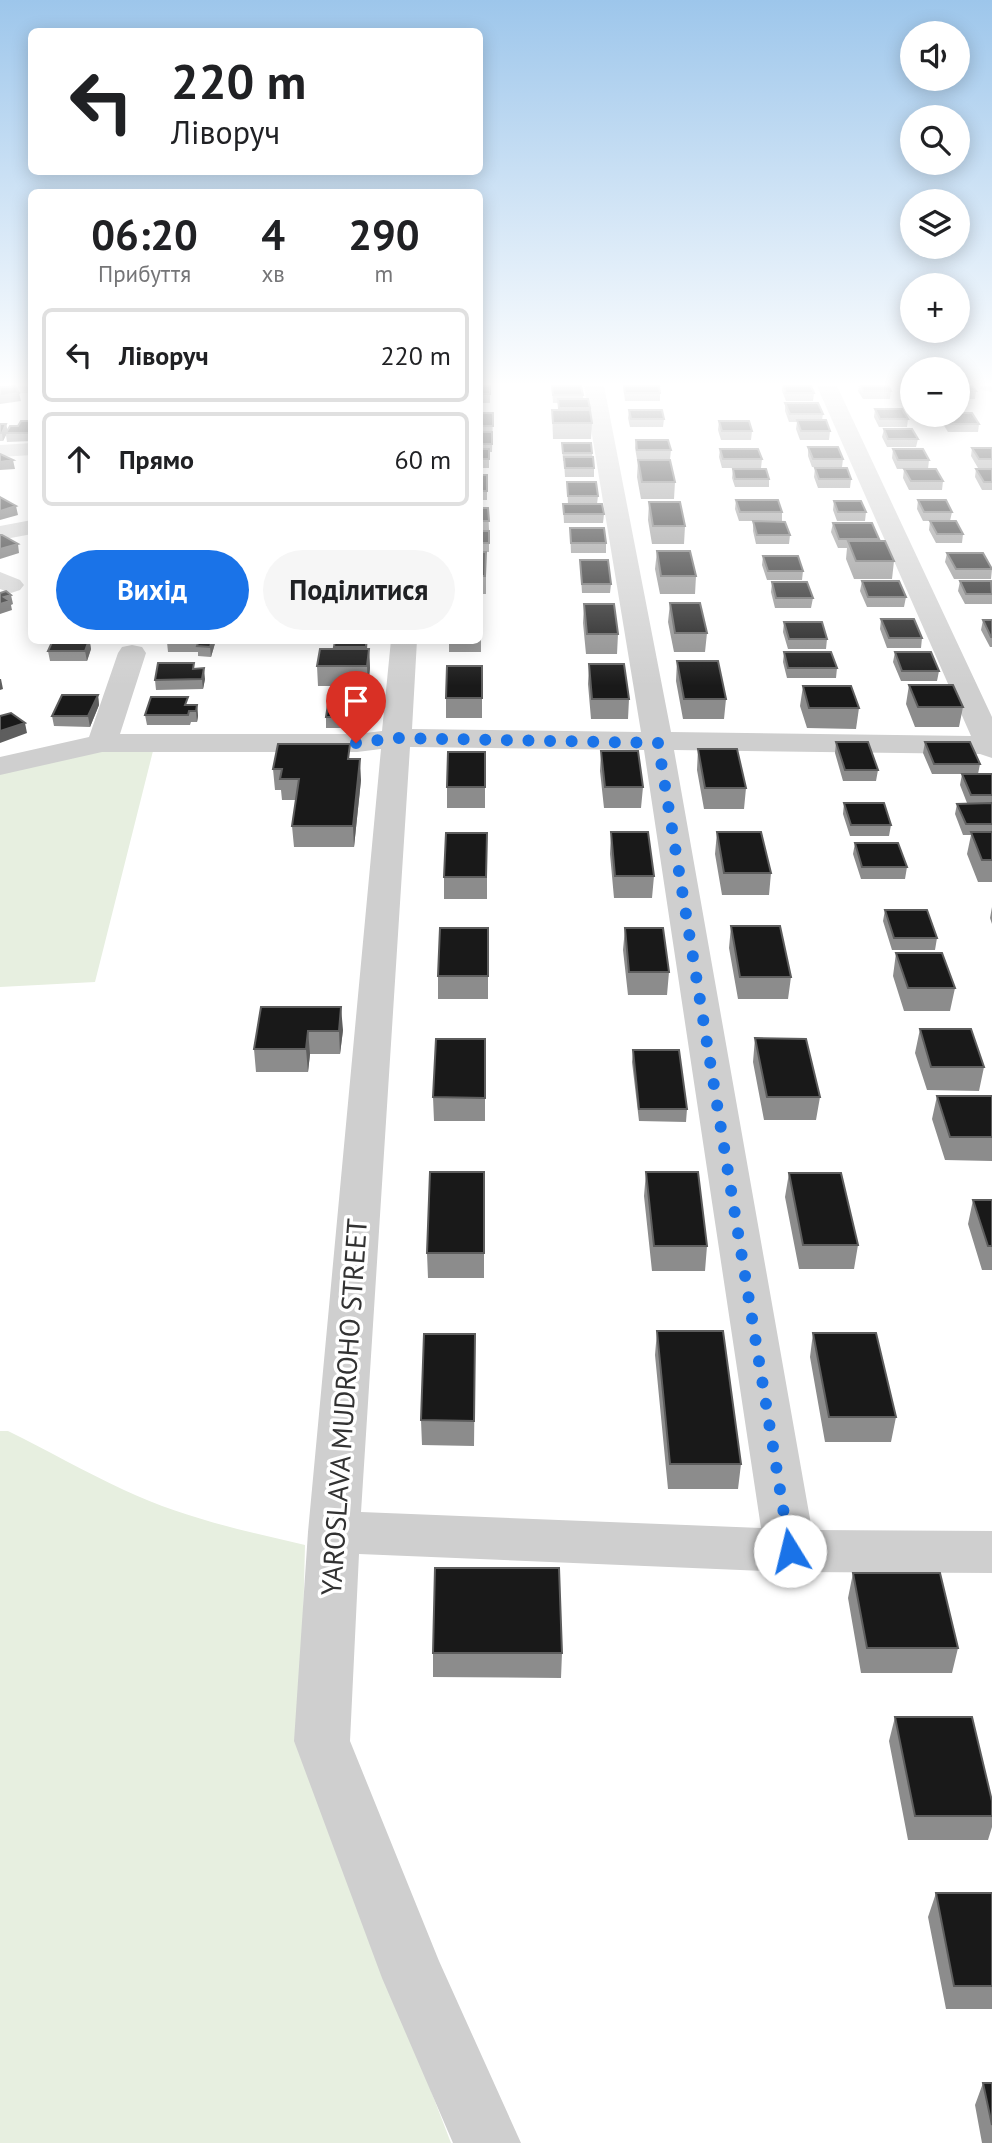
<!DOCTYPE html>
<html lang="uk">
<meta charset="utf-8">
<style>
:root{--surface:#fff;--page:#f6f6f6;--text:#202124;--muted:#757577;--line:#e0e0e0;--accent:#1a73e8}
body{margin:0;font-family:"PT Sans",sans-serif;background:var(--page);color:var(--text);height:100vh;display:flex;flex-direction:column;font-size:26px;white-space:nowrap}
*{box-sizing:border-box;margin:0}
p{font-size:23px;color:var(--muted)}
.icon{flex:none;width:38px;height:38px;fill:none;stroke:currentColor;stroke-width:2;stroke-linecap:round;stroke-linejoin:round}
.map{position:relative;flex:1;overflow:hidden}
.sheet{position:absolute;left:28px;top:189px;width:455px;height:455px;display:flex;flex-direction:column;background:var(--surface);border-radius:10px;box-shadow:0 4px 18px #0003}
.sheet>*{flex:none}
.guide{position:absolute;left:28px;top:28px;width:455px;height:147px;border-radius:10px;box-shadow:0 4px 18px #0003;background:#fff;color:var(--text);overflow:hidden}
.buttons{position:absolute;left:900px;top:21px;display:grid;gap:14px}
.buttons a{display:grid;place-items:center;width:70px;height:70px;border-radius:50%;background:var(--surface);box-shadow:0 4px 18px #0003;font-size:35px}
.pin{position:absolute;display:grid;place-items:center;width:60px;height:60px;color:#fff;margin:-72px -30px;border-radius:50% 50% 50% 0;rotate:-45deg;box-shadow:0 0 7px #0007}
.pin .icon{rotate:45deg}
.me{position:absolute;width:77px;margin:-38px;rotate:351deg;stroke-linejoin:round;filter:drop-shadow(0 0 5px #0008)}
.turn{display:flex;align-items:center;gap:24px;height:147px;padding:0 28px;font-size:32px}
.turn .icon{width:91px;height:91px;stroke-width:2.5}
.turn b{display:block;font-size:49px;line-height:60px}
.eta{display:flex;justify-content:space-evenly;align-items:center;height:119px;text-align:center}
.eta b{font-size:42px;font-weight:700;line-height:49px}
.action{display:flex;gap:14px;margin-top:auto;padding:14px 28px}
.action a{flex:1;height:80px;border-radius:42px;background:var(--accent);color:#fff;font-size:28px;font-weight:700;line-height:80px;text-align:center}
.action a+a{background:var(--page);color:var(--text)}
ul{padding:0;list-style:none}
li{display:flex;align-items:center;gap:21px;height:94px;margin:0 14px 10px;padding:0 14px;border:4px solid var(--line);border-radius:10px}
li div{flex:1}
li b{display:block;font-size:26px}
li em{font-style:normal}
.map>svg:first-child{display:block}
.green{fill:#e7efe0}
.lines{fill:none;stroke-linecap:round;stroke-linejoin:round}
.minor{fill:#cfcfcf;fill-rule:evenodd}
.wall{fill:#8c8c8c}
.shaded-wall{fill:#5e5e5e}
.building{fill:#191919;stroke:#5e5e5e;stroke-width:2}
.route{stroke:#1a73e8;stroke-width:12;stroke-dasharray:0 21.6}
.labels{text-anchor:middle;stroke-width:7;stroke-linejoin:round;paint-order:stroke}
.near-street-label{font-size:28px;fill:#323232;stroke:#fff}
</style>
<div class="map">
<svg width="992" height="2143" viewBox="0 0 992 2143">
<rect width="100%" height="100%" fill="#fff"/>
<path class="green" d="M 95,749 L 153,751 L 95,982 L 0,987 L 0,771 Z
M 0,1431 L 8,1431 C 47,1450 85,1472 124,1490 C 181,1517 244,1531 305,1545 L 300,1750 L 451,2143 L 0,2143 Z"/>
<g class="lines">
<path class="minor" d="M 0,386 L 32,386 L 32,393 L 0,393 Z
M 584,386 L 604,386 L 671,732 L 971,736 L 817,386 L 837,386 L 992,717 L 992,758 L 980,754 L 674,750 L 812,1530 L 992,1531 L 992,1573 L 790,1572 L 359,1554 L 350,1741 L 439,1961 L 521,2143 L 453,2143 L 382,1978 L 294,1741 L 308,1532 L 381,749 L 357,752 L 102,752 L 0,775 L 0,757 L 89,737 L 118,653 L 122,647 L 132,645 L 142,647 L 146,653 L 120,734 L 357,734 L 382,731 L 391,640 L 417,640 L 412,729 L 641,732 ZM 410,747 L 644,750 L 761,1528 L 361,1512 Z
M 979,386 L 992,386 L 992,392 L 982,390 Z
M 32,443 L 32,455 L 0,457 L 0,445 Z
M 32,520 L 32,534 L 0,540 L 0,526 Z
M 0,572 L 20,580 L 24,585 L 20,590 L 11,593 L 0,589 Z"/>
</g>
<path class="wall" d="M 480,386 L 490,386 L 490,403 L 480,403 Z
M 552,386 L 583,395 L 583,399 L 588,399 L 592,423 L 591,439 L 553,439 L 552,410 L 558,410 L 558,403 L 553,403 Z
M 623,386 L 660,393 L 660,401 L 625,401 Z
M 782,386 L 811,386 L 814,393 L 813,401 L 786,401 L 782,391 Z
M 859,386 L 889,386 L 891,391 L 890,399 L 863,399 L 858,391 Z
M 957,386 L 976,391 L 975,399 L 957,399 Z
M 785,403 L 823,414 L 822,420 L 830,431 L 829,440 L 800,440 L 796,429 L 797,422 L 789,422 L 785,411 Z
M 875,409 L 908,419 L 907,427 L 879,427 L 874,417 Z
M 629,410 L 664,419 L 663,427 L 630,427 L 628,418 Z
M 480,413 L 493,413 L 492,452 L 489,452 L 489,468 L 480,468 Z
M 942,415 L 957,415 L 979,424 L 978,432 L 948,432 L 941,421 Z
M 32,421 L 32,441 L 7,442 L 6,435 L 3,441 L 0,441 L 0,424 L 6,424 L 7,430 Z
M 719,421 L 752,431 L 751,440 L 721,440 L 718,430 Z
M 884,429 L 918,439 L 916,447 L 887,447 L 882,437 Z
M 636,440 L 671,450 L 670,459 L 637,459 L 635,448 Z
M 562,443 L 592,453 L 594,468 L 594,477 L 565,477 L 564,461 L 563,461 Z
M 808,447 L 843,459 L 842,467 L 812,467 L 808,456 Z
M 972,448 L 992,448 L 992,468 L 978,468 L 971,456 Z
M 720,449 L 762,459 L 761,468 L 722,468 L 719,457 Z
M 893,449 L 929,460 L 928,469 L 897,469 L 892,458 Z
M 638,460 L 675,482 L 674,499 L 641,499 L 637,477 Z
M 815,468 L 851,479 L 850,488 L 818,488 L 814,477 Z
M 733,469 L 769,479 L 769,487 L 735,487 L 732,478 Z
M 904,469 L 943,481 L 942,490 L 909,490 L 903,478 Z
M 976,469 L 992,469 L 992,490 L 982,490 L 975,477 Z
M 480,475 L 487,475 L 487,500 L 480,500 Z
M 567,482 L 598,496 L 597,504 L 604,514 L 603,523 L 564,523 L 563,504 L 568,504 Z
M 736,500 L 782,512 L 782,521 L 739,521 L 735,509 Z
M 918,500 L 952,512 L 950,521 L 963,534 L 962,543 L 936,543 L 929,530 L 930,521 L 923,521 L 917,509 Z
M 834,501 L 866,512 L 865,521 L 837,521 L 833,510 Z
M 649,502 L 685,526 L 684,544 L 652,544 L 648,520 Z
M 480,508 L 488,508 L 489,530 L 480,530 Z
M 753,521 L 790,535 L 789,544 L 756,544 L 753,531 Z
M 833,523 L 879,539 L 879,541 L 894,561 L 892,579 L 854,579 L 846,559 L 847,548 L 838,548 L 831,532 Z
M 570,528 L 606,543 L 606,553 L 571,553 Z
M 480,531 L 489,531 L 489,552 L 480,552 Z
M 657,551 L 696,576 L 695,594 L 660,594 L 655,569 Z
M 480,552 L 486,552 L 486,594 L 480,594 Z
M 947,553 L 992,569 L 991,579 L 954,579 L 945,562 Z
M 763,556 L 803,571 L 802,580 L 767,580 L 762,565 Z
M 580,560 L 611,584 L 610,593 L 582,593 Z
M 862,581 L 906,597 L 904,607 L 867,607 L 860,591 Z
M 960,581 L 992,583 L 992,604 L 965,604 L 958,591 Z
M 772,582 L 813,598 L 811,608 L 775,608 L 771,592 Z
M 670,603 L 707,633 L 705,652 L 674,652 L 668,622 Z
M 584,604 L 618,634 L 617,654 L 586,654 L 583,623 Z
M 480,606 L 481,606 L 481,652 L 449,652 L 449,640 L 480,640 Z
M 881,619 L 922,638 L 921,648 L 887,648 L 880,629 Z
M 983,620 L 992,620 L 992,647 L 990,647 L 981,630 Z
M 784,622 L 827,639 L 826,649 L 788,649 L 783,632 Z
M 53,640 L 90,640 L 91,649 L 87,661 L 50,661 L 48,651 Z
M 216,640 L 211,657 L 198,656 L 198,652 L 168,652 L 167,642 Z
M 335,640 L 368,640 L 367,649 L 369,649 L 370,668 L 368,686 L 318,686 L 317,666 L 334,649 Z
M 784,652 L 837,668 L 836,678 L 787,678 L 783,662 Z
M 895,652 L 939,671 L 937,681 L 901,681 L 893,662 Z
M 677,661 L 726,699 L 724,719 L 683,719 L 676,681 Z
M 194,663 L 194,669 L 205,679 L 203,689 L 156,690 L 155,680 Z
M 589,664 L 629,699 L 628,719 L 591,719 L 588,684 Z
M 482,666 L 482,718 L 446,718 L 446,698 Z
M 909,685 L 963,707 L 959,727 L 915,727 L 906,704 Z
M 803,686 L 859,708 L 856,729 L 807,728 L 800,706 Z
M 98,695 L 99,705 L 90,727 L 54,726 L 52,716 Z
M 365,702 L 362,728 L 326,728 L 326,717 Z
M 188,705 L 197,705 L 198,716 L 197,722 L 191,722 L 190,725 L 147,725 L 145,715 Z
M 836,742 L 878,770 L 876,781 L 843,781 L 835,753 Z
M 925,742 L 980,764 L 978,774 L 932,774 L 923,753 Z
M 698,749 L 746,788 L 744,809 L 704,809 L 697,770 Z
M 601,751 L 643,787 L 641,808 L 604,808 L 600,771 Z
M 485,752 L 485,808 L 447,808 L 447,787 Z
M 351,759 L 361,780 L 354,847 L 294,847 L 292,826 L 296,800 L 282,800 L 281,790 L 275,790 L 273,769 Z
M 962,774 L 992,774 L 992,882 L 978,882 L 967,854 L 971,835 L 963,835 L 955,814 L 957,804 L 967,803 L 960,785 Z
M 844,803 L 891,825 L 889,836 L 850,836 L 843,814 Z
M 611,832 L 654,876 L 652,898 L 614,898 L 610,854 Z
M 717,832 L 771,873 L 769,895 L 722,895 L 715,854 Z
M 487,833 L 487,899 L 444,899 L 444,877 Z
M 855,843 L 907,867 L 905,879 L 861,879 L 853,854 Z
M 992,907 L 992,924 L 990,918 Z
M 885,910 L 937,938 L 935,950 L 892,950 L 883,921 Z
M 731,926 L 791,977 L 788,999 L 738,999 L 729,948 Z
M 488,928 L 488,999 L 438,999 L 438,976 Z
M 625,928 L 669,972 L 667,995 L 628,995 L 623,950 Z
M 896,953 L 955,988 L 950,1011 L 904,1011 L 893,976 Z
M 261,1007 L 343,1030 L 340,1054 L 310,1054 L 308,1072 L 256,1072 L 254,1049 Z
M 920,1029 L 984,1067 L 979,1091 L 927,1090 L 915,1053 Z
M 755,1038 L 820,1097 L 816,1120 L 764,1120 L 753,1062 Z
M 485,1039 L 485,1121 L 434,1121 L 433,1097 Z
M 633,1050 L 687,1109 L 686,1122 L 639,1121 L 632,1062 Z
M 937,1096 L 992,1096 L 992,1161 L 945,1160 L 932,1119 Z
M 484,1172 L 484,1278 L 428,1278 L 427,1253 Z
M 646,1172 L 707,1246 L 705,1271 L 652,1271 L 644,1196 Z
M 789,1173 L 858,1245 L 854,1269 L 799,1269 L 785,1197 Z
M 973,1200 L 992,1200 L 992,1270 L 982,1270 L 968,1224 Z
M 657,1331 L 741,1464 L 738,1489 L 668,1489 L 655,1355 Z
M 813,1333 L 896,1417 L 891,1442 L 825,1442 L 810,1357 Z
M 475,1359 L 474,1446 L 422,1445 L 421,1420 Z
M 853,1573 L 958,1648 L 952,1673 L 861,1673 L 848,1598 Z
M 433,1653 L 562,1653 L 561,1678 L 433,1677 Z
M 895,1717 L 992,1801 L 992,1827 L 988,1840 L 908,1840 L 889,1741 Z
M 936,1893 L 992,1893 L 992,2009 L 946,2009 L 928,1917 Z
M 983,2083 L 992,2083 L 992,2143 L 982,2143 L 975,2105 Z"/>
<path class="shaded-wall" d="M 19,393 L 21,401 L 0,404 L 0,396 Z
M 6,424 L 8,432 L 6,433 L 6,435 L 3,441 L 2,433 Z
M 13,460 L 15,469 L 0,470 L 0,462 Z
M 16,506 L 18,515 L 0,520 L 0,511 Z
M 18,544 L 19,553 L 0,559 L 0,549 Z
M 11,595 L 13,604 L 11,605 L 12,610 L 0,614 L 0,604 L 4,597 Z
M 89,640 L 91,649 L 87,661 L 85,651 Z
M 212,640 L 216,640 L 211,657 L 210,647 Z
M 369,649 L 370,668 L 368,686 L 367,666 Z
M 204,668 L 205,679 L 203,689 L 202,679 Z
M 0,679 L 1,679 L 3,689 L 0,690 Z
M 364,692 L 365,702 L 362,728 L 361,717 Z
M 98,695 L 99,705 L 90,727 L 88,716 Z
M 197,705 L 198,716 L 197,722 L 196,711 Z
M 25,723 L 27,733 L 0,743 L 0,731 Z
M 360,759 L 361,780 L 354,847 L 353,826 Z
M 341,1007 L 343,1030 L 340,1054 L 339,1031 Z
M 308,1031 L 310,1054 L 308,1072 L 306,1049 Z"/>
<path class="building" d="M 15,386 L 19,393 L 0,396 L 0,387 Z
M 480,386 L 490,386 L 490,394 L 480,394 Z
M 552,386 L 581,386 L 583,395 L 553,395 Z
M 624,386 L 659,386 L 660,393 L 625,393 Z
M 784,386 L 811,386 L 814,393 L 786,393 Z
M 861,386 L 889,386 L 891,391 L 864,391 Z
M 957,386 L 972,386 L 976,391 L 957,391 Z
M 558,399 L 588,399 L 590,408 L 559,408 Z
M 785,403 L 818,403 L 823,414 L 790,414 Z
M 875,409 L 902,409 L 908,419 L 880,419 Z
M 552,410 L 590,410 L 592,423 L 553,423 Z
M 629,410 L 662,410 L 664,419 L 631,419 Z
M 480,413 L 493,413 L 493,426 L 480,426 Z
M 957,413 L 972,413 L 979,424 L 949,424 L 944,415 L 957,415 Z
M 797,420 L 826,420 L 830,431 L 801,431 Z
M 21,421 L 32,421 L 32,433 L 6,433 L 10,426 L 18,426 Z
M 719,421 L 749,421 L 752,431 L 722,431 Z
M 0,424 L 6,424 L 2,433 L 0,433 Z
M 884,429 L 912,429 L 918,439 L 888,439 Z
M 480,432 L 492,432 L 492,444 L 480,444 Z
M 636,440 L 668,440 L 671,450 L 637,450 Z
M 562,443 L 591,443 L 592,453 L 563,453 Z
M 808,447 L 838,447 L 843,459 L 813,459 Z
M 972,448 L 992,448 L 992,459 L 979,459 Z
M 480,449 L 489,449 L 489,459 L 480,459 Z
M 720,449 L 758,449 L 762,459 L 723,459 Z
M 893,449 L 923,449 L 929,460 L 898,460 Z
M 0,454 L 13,460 L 0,462 Z
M 564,457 L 593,457 L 594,468 L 565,468 Z
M 638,460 L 670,460 L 675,482 L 642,482 Z
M 815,468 L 847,468 L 851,479 L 819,479 Z
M 733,469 L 766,469 L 769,479 L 735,479 Z
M 904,469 L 936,469 L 943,481 L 911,481 Z
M 976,469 L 992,469 L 992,482 L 984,482 Z
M 480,475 L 487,475 L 487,491 L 480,491 Z
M 567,482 L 596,482 L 598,496 L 568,496 Z
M 0,497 L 16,506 L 0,511 Z
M 736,500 L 778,500 L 782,512 L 740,512 Z
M 918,500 L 946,500 L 952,512 L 924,512 Z
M 834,501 L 861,501 L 866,512 L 838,512 Z
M 649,502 L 680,502 L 685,526 L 653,526 Z
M 563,504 L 602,504 L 604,514 L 564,514 Z
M 480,508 L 488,508 L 489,521 L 480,521 Z
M 753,521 L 785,522 L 790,535 L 757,535 Z
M 930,521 L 956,521 L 963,534 L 937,534 Z
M 833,523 L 872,523 L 879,539 L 839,539 Z
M 570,528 L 604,528 L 606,543 L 571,543 Z
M 480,531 L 489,531 L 489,543 L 480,543 Z
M 0,535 L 2,535 L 18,544 L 0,549 Z
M 848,541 L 885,541 L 894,561 L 856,561 Z
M 657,551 L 690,551 L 696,576 L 661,576 Z
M 480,552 L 486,552 L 485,576 L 480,576 Z
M 947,553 L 983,553 L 992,569 L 956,569 Z
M 763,556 L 798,556 L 803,571 L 768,571 Z
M 580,560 L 608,560 L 611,584 L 582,584 Z
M 862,581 L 899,581 L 906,597 L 868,597 Z
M 960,581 L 991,581 L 992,594 L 966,594 Z
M 772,582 L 807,582 L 813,598 L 776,598 Z
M 6,591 L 11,595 L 4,597 L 10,601 L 0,604 L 0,593 Z
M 670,603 L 700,603 L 707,633 L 675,633 Z
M 584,604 L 614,604 L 618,634 L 587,634 Z
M 480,606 L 481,606 L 481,633 L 480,633 Z
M 881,619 L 914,619 L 922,638 L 889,638 Z
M 983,620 L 992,620 L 992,637 L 991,637 Z
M 784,622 L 822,622 L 827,639 L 789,639 Z
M 53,640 L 89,640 L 85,651 L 48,651 Z
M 168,640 L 212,640 L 210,647 L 197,646 L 198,643 L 167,642 Z
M 335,640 L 366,640 L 366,647 L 334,647 Z
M 320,649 L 369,649 L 367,666 L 317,666 Z
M 784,652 L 831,652 L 837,668 L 788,668 Z
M 895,652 L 931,652 L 939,671 L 902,671 Z
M 677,661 L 718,661 L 726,699 L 684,699 Z
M 158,663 L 194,663 L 193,669 L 204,668 L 202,679 L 155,680 Z
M 589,664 L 624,664 L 629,699 L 592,699 Z
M 447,666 L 482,666 L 482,698 L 446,698 Z
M 909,685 L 953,685 L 963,707 L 918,707 Z
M 803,686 L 851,686 L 859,708 L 809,708 Z
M 330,692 L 364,692 L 361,717 L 326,717 Z
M 62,695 L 98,695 L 88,716 L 52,716 Z
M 151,697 L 188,697 L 185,705 L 197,705 L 196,711 L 189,711 L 188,715 L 145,715 Z
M 11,713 L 25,723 L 0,731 L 0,716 Z
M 836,742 L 868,742 L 878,770 L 845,770 Z
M 925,742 L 970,742 L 980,764 L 934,764 Z
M 278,744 L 350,744 L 348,759 L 360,759 L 353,826 L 292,826 L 299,779 L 280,779 L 282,769 L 273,769 Z
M 698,749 L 737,749 L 746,788 L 705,788 Z
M 601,751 L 638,751 L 643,787 L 605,787 Z
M 448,752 L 485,752 L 485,787 L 447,787 Z
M 962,774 L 992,774 L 992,795 L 971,795 Z
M 844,803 L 884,803 L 891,825 L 851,825 Z
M 992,803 L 992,824 L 966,824 L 957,804 Z
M 611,832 L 648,832 L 654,876 L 615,876 Z
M 717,832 L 761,832 L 771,873 L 724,873 Z
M 971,832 L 992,832 L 992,860 L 982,860 Z
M 446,833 L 487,833 L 486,877 L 444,877 Z
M 855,843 L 898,843 L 907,867 L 862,867 Z
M 885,910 L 927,910 L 937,938 L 894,938 Z
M 731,926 L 780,926 L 791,977 L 740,977 Z
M 440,928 L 488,928 L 488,976 L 438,976 Z
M 625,928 L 663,928 L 669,972 L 629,972 Z
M 896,953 L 942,953 L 955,988 L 908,988 Z
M 261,1007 L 341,1007 L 339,1031 L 308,1031 L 306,1049 L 254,1049 Z
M 920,1029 L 971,1029 L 984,1067 L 931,1067 Z
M 755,1038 L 806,1039 L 820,1097 L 767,1097 Z
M 436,1039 L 485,1039 L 485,1098 L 433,1097 Z
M 633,1050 L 679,1050 L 687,1109 L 639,1109 Z
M 937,1096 L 992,1096 L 992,1137 L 950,1137 Z
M 430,1172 L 484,1172 L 484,1253 L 427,1253 Z
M 646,1172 L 698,1172 L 707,1246 L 654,1246 Z
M 789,1173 L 841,1173 L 858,1245 L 803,1245 Z
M 973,1200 L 992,1200 L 992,1246 L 988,1246 Z
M 657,1331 L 723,1331 L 741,1464 L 670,1464 Z
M 813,1333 L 876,1333 L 896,1417 L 829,1417 Z
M 424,1334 L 475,1334 L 474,1421 L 421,1420 Z
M 435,1568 L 559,1568 L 562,1653 L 433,1653 Z
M 853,1573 L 940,1573 L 958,1648 L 867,1648 Z
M 895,1717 L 972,1717 L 992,1801 L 992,1816 L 915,1816 Z
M 936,1893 L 992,1893 L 992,1986 L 954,1986 Z
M 983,2083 L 992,2083 L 992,2125 Z"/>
<linearGradient id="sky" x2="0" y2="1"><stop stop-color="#9dc6eb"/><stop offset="0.56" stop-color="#fff"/><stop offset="1" stop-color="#fff" stop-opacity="0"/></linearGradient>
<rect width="992" height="686" fill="url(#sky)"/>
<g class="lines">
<path class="route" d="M 356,743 L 395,738 L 658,743 L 790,1551"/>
</g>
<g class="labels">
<g class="near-street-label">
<text transform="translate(344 1407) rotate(-86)" y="10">YAROSLAVA MUDROHO STREET</text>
</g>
</g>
</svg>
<div class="buttons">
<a><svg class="icon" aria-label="sound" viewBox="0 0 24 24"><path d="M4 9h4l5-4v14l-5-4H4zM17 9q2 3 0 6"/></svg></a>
<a><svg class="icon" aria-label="search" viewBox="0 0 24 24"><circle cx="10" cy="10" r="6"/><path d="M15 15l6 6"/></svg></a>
<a><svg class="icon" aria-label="layers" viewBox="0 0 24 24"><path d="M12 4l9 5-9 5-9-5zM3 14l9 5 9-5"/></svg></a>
<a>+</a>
<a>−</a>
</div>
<div class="pin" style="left:356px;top:743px;background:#d93025"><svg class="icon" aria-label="arrive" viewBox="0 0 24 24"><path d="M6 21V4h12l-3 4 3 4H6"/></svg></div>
<svg class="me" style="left:790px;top:1551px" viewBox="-20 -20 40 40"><circle r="19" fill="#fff"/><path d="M0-13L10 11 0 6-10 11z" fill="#1a73e8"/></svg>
<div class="guide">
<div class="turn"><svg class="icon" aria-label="left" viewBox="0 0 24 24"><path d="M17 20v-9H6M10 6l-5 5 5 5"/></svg><div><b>220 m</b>Ліворуч</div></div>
</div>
<section class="sheet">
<div class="eta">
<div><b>06:20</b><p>Прибуття</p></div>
<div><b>4</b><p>хв</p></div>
<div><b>290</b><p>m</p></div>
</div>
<ul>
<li><svg class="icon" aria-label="left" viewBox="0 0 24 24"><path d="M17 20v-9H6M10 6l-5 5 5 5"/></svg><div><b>Ліворуч</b></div><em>220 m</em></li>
<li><svg class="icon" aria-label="ahead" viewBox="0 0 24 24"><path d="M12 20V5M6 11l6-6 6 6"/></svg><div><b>Прямо</b></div><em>60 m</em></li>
</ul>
<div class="action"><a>Вихід</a><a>Поділитися</a></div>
</section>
</div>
